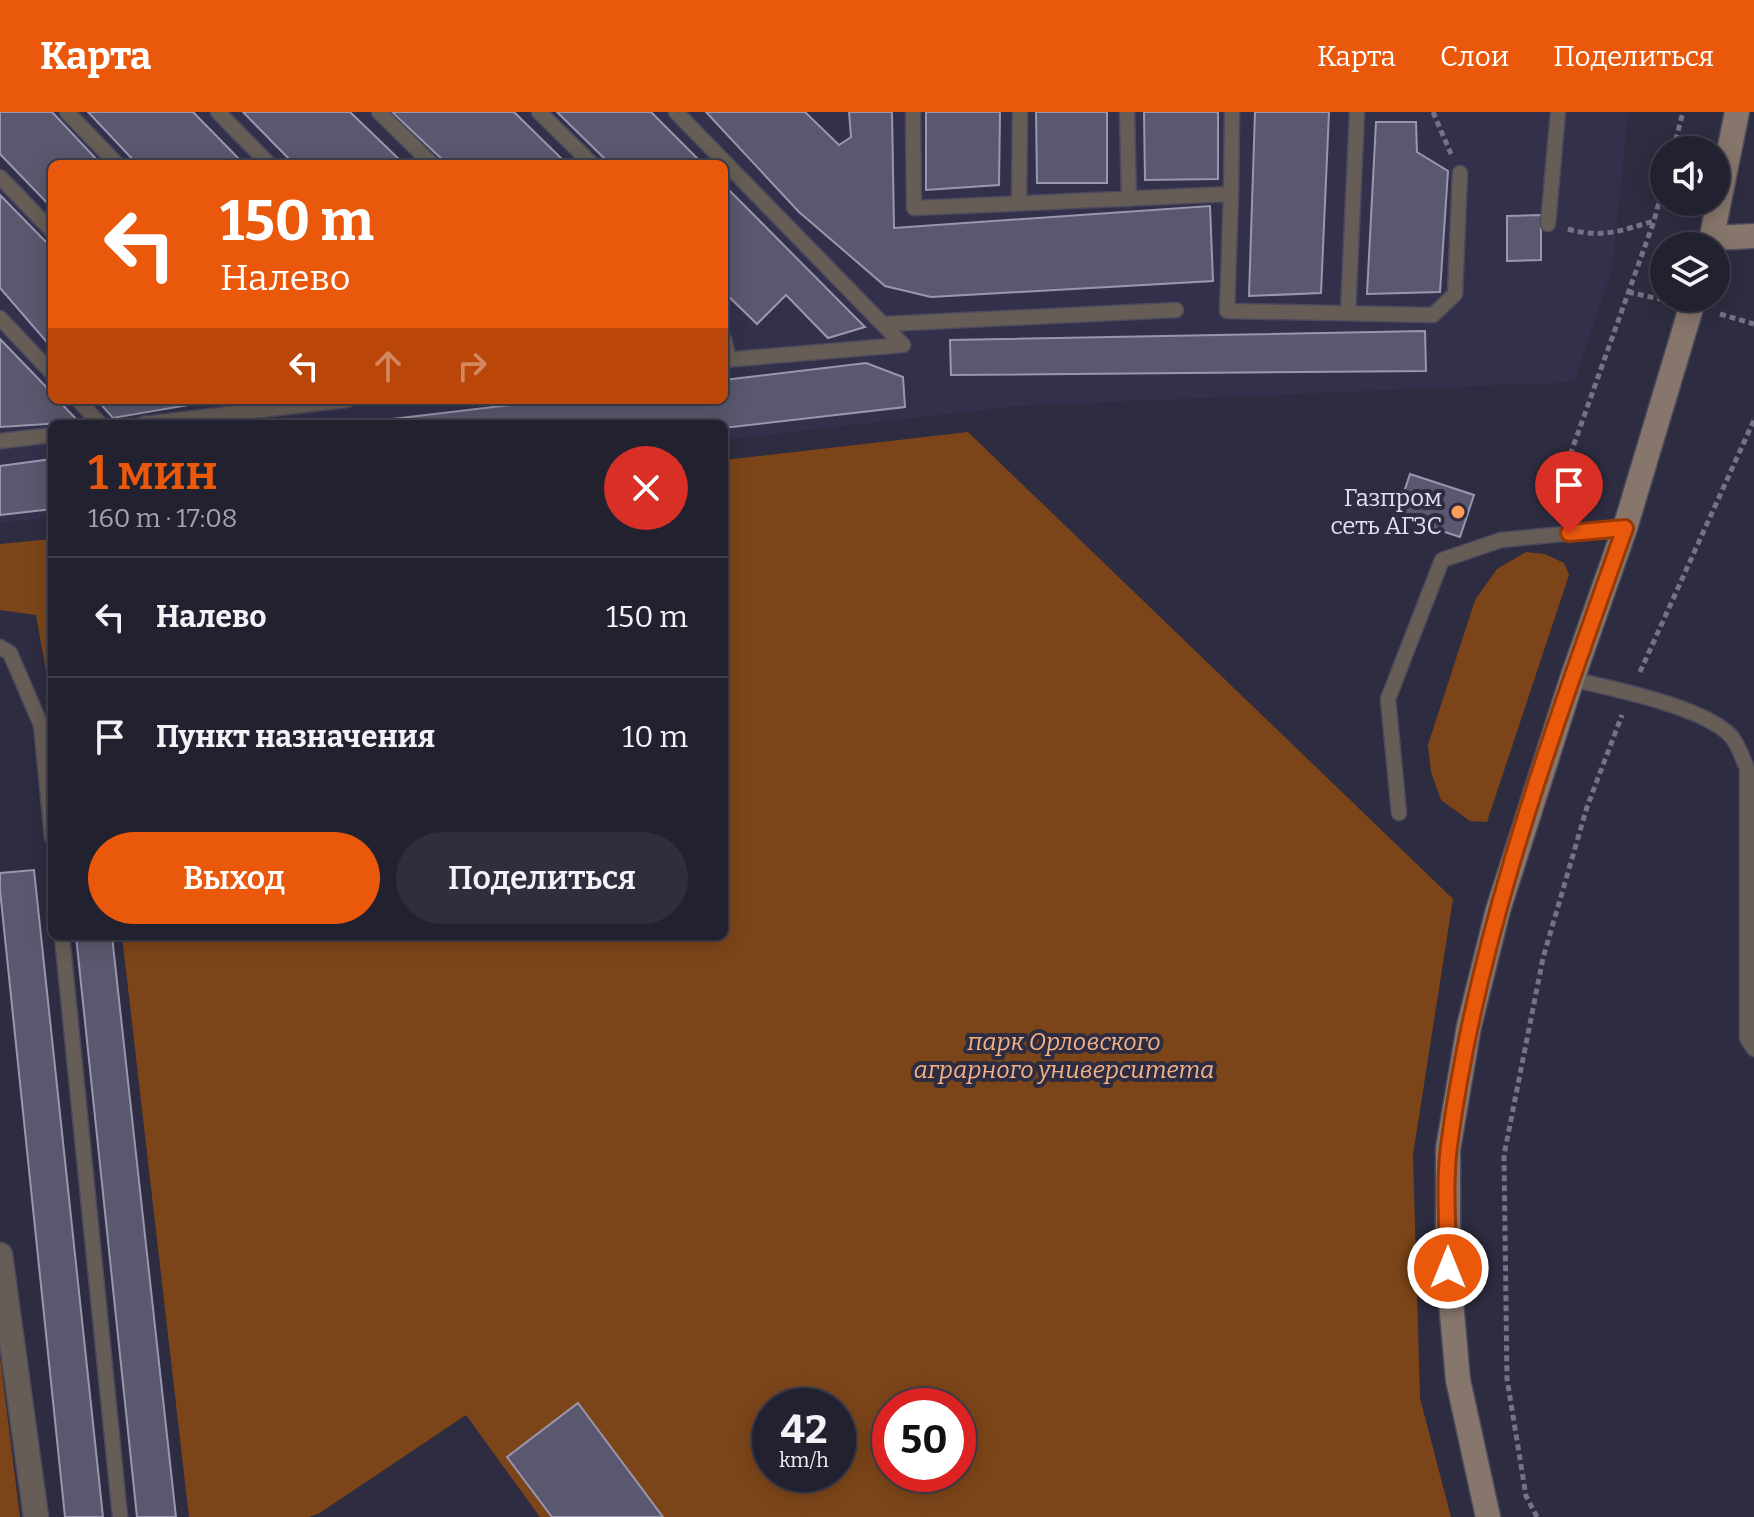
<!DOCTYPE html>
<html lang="ru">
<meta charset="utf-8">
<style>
:root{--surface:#222130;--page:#2e2e3c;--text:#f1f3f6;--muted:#a2a3ab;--line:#3f3e4c;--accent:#ea580c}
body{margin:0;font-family:Bitter,serif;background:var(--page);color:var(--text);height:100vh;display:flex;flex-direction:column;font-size:30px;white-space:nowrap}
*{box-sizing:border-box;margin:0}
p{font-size:26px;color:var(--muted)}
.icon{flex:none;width:44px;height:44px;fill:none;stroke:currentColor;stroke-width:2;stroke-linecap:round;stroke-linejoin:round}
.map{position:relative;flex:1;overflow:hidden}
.details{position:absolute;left:48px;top:308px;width:680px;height:520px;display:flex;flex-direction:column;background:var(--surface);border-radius:12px;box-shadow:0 4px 20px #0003,0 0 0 2px var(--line)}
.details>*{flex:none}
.top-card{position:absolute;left:48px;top:48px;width:680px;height:244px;border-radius:12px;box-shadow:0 4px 20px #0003,0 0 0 2px var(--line);background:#ea580c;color:#fff;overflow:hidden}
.buttons{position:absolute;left:1650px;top:24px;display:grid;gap:16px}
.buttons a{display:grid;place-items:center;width:80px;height:80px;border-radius:50%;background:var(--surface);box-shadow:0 4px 20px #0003,0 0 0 2px var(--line);font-size:40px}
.speed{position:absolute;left:752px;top:1276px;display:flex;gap:16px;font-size:40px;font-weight:700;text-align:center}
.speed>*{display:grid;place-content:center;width:104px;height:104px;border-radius:50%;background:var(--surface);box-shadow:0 4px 20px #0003,0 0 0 2px var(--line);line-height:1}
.speed small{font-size:20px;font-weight:400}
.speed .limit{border:12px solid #d22;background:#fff;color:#111}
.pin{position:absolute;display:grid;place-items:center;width:68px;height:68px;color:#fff;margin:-82px -34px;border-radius:50% 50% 50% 0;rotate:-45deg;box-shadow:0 0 8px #0007}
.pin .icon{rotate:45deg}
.me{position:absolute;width:88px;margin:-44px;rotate:0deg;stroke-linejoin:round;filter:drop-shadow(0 0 6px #0008)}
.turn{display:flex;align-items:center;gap:28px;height:168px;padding:0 40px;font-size:36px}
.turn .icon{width:104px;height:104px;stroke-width:2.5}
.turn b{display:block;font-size:56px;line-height:68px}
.lanes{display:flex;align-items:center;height:76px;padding:0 40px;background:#0003;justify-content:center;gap:40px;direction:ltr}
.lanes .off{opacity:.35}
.round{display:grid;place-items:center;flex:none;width:84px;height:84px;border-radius:42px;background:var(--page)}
.headline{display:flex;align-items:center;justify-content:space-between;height:136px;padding:0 40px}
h1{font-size:48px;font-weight:600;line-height:60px;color:var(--accent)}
.button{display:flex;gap:16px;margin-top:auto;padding:16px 40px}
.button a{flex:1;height:92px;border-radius:48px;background:var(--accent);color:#fff;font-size:32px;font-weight:600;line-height:92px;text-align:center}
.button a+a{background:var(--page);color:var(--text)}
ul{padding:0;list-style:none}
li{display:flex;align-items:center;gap:24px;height:120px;padding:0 40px;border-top:2px solid var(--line)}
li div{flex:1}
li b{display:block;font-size:30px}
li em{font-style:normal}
header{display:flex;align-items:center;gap:48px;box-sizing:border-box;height:112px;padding:0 40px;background:var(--accent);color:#fff}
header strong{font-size:38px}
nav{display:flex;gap:44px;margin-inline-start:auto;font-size:28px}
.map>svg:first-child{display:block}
.built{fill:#33304b;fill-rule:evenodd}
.green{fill:#7c4519;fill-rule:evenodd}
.building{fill:#59586e;stroke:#9997b0;stroke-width:2}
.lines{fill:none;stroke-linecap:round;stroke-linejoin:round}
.lane-casing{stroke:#4b495c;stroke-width:17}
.street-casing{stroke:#4b495c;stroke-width:27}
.secondary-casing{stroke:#4b495c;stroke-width:27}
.path{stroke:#747284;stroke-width:5;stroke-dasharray:6 4;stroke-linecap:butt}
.lane{stroke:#675d57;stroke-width:14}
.street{stroke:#675d57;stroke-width:24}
.secondary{stroke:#86766c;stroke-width:24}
.route-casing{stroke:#983908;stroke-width:20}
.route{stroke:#ea580c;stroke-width:14}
.poi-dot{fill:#fd9c56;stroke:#2e2c40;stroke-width:3}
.labels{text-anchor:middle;stroke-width:8;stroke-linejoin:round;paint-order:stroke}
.poi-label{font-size:24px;fill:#e1e0ee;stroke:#2e2c40;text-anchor:end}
.park-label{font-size:24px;font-style:italic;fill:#f3b287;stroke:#2e2c40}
</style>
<header>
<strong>Карта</strong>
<nav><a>Карта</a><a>Слои</a><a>Поделиться</a></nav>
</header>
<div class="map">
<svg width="1754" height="1405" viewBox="0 0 1754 1405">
<rect width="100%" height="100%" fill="#2e2c40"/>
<path class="built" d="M 0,0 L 1628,0 L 1612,158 L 1574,270 L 1019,294 L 724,328 L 724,312 L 52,312 L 52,405 L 0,411 ZM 52,52 L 724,52 L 724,288 L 52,288 Z"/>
<path class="green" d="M 968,320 L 1453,787 L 1413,1043 L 1420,1286 L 1451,1405 L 540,1405 L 466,1303 L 318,1402 L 309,1405 L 189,1405 L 122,824 L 724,824 L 724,348 ZM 770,1294 L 838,1294 L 838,1362 L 770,1362 ZM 890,1294 L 958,1294 L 958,1362 L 890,1362 Z
M 52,427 L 52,575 L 49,576 L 36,503 L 0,498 L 0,432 Z
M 1526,440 L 1545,442 L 1564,451 L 1569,463 L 1487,710 L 1470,709 L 1441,688 L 1431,660 L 1428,633 L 1475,488 L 1497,457 Z
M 0,1245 L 20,1405 L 0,1405 Z"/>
<path class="building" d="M 0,0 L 52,0 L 101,52 L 52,52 L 52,96 L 0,42 Z
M 88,0 L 193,0 L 244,52 L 137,52 Z
M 243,0 L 350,0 L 404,52 L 294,52 Z
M 392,0 L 514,0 L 567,52 L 447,52 Z
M 557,0 L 651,0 L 703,52 L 610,52 Z
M 706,0 L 805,0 L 839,33 L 851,25 L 849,0 L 892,0 L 894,116 L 1210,94 L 1213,169 L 931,185 L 885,174 L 799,100 Z
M 926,0 L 1000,0 L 999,73 L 926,78 Z
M 1036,0 L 1107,0 L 1107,71 L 1037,71 Z
M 1144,0 L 1218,0 L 1218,67 L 1145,68 Z
M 1255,0 L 1329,0 L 1321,181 L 1249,184 Z
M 1376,10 L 1416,10 L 1417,40 L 1448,59 L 1440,180 L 1367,182 Z
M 724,73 L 865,215 L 828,226 L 786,183 L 757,212 L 724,180 Z
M 0,83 L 52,136 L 52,236 L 0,176 Z
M 1541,103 L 1541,148 L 1507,149 L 1507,104 Z
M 1425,219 L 1426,259 L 951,263 L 950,228 Z
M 0,227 L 52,281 L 52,288 L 58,288 L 79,310 L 0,315 Z
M 866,251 L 903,265 L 905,295 L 724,316 L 724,312 L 350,312 L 553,288 L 724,288 L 724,268 Z
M 97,288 L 203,288 L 206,290 L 113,306 Z
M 52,347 L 52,397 L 0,403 L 0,354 Z
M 1410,362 L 1474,383 L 1460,425 L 1396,404 Z
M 34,758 L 103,1405 L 65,1405 L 0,778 L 0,761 Z
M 76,824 L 112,824 L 176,1405 L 137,1405 Z
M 578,1291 L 663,1405 L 552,1405 L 507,1345 Z"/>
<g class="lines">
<defs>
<path id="lane" d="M 67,0 L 117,52
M 218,0 L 269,52
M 379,0 L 432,52
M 539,0 L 592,52
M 676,0 L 903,233
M 913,0 L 914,96 L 1231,82 L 1227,199 L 1433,203 L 1455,182 L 1460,61
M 1127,0 L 1129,87
M 0,65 L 52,119
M 1231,82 L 1232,0
M 1019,91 L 1020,0
M 1548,112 L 1558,0
M 1348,201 L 1357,0
M 0,206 L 52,261
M 885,212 L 1176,198
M 724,227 L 729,248
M 724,248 L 903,233
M 78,288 L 100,312
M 143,312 L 347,288
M 0,329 L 52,323
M 0,535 L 10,541 L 41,613 L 52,725
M 1572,567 C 1613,577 1701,594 1730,623 C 1738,631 1742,646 1747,656 L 1747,926 L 1754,937
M 1399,701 L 1388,587 L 1442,448 L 1501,428 L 1625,416
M 62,824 L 120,1405"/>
<path id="street" d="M 0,1143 L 36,1405"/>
<path id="secondary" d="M 1712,126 L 1754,124
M 1710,134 L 1737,0
M 1488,1405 L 1458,1268 L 1448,1156 L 1448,1037 L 1469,914 L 1498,798 L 1572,567 L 1625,416 L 1694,186"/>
</defs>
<use href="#lane" class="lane-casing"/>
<use href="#street" class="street-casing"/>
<use href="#secondary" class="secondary-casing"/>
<path class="path" d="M 1433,0 L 1451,42
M 1673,38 L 1683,0
M 1568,117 C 1601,127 1623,118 1654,109
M 1628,180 L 1664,188
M 1720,202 L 1754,212
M 1550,399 L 1654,109 L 1664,71
M 1640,560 L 1754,308
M 1537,1405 L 1526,1384 L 1507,1267 L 1504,1043 L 1543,846 L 1587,695 L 1622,603"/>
<use href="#lane" class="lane"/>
<use href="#street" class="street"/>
<use href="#secondary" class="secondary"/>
</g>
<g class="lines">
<defs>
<path id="route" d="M 1448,1156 C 1448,1116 1444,1073 1449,1034 C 1477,821 1554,617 1625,416 L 1569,421"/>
</defs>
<use href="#route" class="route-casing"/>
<use href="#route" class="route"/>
</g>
<circle class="poi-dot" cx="1458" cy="400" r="8"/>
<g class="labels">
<g class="poi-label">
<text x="1442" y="394">Газпром<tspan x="1442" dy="28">сеть АГЗС</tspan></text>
</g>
<g class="park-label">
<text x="1064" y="938">парк Орловского<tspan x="1064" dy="28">аграрного университета</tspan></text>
</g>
</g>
</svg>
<div class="buttons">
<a><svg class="icon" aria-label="sound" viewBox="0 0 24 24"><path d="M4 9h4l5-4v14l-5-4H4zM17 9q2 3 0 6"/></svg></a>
<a><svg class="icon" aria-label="layers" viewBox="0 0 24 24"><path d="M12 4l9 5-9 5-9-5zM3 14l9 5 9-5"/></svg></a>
</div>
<div class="speed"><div>42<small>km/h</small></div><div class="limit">50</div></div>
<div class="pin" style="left:1569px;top:421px;background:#d93025"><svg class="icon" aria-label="arrive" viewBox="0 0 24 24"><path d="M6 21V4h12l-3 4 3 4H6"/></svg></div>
<svg class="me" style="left:1448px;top:1156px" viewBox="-20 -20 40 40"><circle r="17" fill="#ea580c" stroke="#fff" stroke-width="3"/><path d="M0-11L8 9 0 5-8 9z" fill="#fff"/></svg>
<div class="top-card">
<div class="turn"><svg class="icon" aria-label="left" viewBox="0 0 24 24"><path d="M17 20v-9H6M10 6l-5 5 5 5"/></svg><div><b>150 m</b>Налево</div></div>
<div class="lanes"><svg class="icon" aria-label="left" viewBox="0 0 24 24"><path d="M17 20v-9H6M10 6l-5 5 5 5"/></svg><svg class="icon off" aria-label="ahead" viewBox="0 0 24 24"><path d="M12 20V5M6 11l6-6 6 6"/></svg><svg class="icon off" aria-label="right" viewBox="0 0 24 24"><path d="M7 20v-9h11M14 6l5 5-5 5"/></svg></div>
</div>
<section class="details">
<div class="headline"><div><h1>1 мин</h1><p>160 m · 17:08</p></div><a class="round" style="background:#d93025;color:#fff"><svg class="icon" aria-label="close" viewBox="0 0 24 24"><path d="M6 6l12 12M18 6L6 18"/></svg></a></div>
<ul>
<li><svg class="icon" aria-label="left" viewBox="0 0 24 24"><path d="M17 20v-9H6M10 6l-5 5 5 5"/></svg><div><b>Налево</b></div><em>150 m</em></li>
<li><svg class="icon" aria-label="arrive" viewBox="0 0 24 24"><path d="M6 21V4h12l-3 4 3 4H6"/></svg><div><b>Пункт назначения</b></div><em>10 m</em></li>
</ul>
<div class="button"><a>Выход</a><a>Поделиться</a></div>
</section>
</div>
